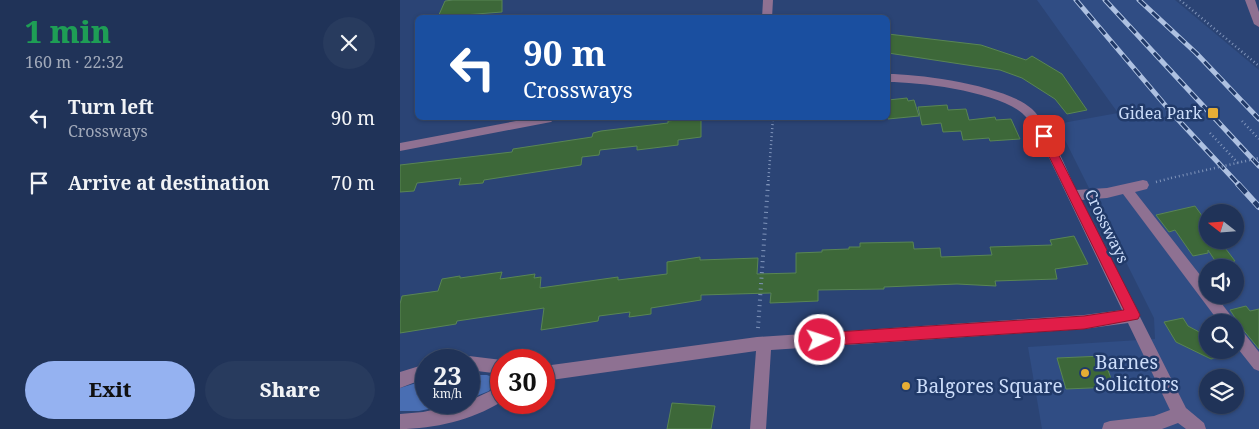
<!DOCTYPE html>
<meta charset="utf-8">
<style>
:root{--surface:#203358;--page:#283b5e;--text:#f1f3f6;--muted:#a2aaba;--line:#3d4e6e;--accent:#95b2f1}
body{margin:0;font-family:"Noto Serif",serif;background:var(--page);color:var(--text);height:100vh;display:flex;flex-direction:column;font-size:19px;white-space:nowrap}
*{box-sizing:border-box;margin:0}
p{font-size:16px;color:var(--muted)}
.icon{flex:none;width:28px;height:28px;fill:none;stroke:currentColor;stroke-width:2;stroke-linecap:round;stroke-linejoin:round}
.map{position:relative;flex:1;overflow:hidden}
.side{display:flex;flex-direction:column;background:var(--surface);width:400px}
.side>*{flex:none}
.top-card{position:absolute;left:15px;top:15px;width:475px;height:105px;border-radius:8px;box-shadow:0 1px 4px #0004,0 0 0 1px var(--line);background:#1a4fa0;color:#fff;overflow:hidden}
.needle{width:32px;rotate:287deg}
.controls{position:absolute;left:799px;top:204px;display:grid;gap:10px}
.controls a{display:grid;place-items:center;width:45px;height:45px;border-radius:50%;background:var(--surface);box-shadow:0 1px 4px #0004,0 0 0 1px var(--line);font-size:25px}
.speed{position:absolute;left:15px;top:349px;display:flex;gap:10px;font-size:25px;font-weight:700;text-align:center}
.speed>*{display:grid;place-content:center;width:65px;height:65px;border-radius:50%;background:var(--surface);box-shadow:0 1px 4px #0004,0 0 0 1px var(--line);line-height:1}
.speed small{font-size:12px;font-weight:400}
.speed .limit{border:8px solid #d22;background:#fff;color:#111}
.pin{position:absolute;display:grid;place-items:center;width:42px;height:42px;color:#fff;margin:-21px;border-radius:10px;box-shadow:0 2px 8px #0006}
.me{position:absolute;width:55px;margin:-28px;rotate:86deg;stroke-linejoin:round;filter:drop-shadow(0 0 4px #0008)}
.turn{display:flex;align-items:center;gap:18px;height:105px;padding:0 25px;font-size:22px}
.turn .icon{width:65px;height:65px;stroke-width:2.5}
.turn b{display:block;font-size:35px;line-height:42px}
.round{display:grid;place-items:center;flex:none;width:52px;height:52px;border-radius:26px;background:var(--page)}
.summary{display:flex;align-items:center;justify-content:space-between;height:85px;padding:0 25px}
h1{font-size:30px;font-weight:800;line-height:38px;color:#1e9e55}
.action{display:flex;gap:10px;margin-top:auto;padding:10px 25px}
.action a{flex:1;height:58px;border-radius:30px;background:var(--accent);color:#111;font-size:20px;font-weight:800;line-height:58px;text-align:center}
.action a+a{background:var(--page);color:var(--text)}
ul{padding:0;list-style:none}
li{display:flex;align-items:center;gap:15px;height:65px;padding:0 25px}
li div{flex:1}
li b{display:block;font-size:19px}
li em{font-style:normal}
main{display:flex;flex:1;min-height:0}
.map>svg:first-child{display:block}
.built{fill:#304d84;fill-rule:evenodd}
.green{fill:#496eb3}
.building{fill:#3d6839;stroke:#598554}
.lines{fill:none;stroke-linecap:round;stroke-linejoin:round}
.path-far1{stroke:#8095bb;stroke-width:2.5;stroke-dasharray:1 3;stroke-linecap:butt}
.path{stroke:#8095bb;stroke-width:4;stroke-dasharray:1 4.5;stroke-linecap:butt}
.minor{fill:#8e7192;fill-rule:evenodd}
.rail-far1-casing{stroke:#aec1e1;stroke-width:5}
.rail-casing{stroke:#aec1e1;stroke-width:6}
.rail-far1{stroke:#213a69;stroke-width:3;stroke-dasharray:9;stroke-linecap:butt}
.rail{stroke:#213a69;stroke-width:4.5;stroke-dasharray:12;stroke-linecap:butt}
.path-bridge{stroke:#8095bb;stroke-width:2.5;stroke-dasharray:1 3;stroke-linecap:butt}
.route{fill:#e11d48;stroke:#92132f}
.poi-dot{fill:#e5ad35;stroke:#213a69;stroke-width:2}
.labels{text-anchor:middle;stroke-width:5;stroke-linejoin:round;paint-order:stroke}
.poi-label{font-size:16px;fill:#ccddfa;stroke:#213a69;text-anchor:end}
.street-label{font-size:16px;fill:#ccddfa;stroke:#213a69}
.near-poi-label{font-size:19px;fill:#ccddfa;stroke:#213a69;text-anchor:start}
</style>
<main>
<section class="side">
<div class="summary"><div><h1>1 min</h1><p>160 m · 22:32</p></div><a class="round"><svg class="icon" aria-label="close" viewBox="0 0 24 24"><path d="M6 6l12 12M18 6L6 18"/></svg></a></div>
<ul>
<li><svg class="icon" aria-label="left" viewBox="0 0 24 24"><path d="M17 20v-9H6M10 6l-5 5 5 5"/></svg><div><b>Turn left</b><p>Crossways</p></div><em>90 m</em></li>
<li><svg class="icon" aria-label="arrive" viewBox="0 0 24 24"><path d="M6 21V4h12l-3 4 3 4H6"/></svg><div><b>Arrive at destination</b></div><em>70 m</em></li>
</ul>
<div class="action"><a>Exit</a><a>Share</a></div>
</section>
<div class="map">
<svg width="859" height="429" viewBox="0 0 859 429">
<rect width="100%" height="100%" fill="#2b4475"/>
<path class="built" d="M 637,0 L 775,0 L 859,70 L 859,429 L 642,429 L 628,347 L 755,339 L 754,318 L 657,124 L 718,113 ZM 808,212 L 835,212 L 835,240 L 808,240 ZM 808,268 L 835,268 L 835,295 L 808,295 ZM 808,322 L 835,322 L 835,350 L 808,350 ZM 808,378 L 835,378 L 835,405 L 808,405 Z"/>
<path class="green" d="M 69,375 L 87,375 L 92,377 L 93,384 L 89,391 L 69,399 Z
M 26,380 L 26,402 L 57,403 L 19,411 L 0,411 L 0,388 Z"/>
<path class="building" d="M 53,0 L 102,0 L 102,12 L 38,17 L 45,1 Z
M 488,34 L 581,45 L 626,60 L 632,56 L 662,74 L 687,110 L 667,114 L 655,99 L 622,78 L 600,70 L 488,53 Z
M 507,98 L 508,101 L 514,100 L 519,116 L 488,119 L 488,100 Z
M 547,105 L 548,110 L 566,109 L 569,120 L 595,117 L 596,120 L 611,119 L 620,139 L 590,141 L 589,138 L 563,140 L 561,131 L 543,132 L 541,123 L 522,125 L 518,107 Z
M 277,118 L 301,118 L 301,137 L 278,140 L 278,145 L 237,150 L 237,146 L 200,150 L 199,155 L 182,157 L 181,165 L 84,180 L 83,183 L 59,185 L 61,178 L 17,183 L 14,191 L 0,192 L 0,165 L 112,152 L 113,149 L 192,137 L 193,133 L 201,131 L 268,123 L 268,121 L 277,120 Z
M 795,206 L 808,224 L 808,240 L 819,240 L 835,261 L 818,265 L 808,250 L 808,253 L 793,256 L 775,230 L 769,232 L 756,215 Z
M 674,236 L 688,264 L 655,269 L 657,279 L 595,281 L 596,286 L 557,284 L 484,287 L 484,289 L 418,290 L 418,301 L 370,303 L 371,293 L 301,295 L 301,300 L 251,308 L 251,314 L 229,317 L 230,312 L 199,316 L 198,321 L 141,330 L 144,308 L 57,321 L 56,324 L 0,333 L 0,304 L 2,296 L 38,291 L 42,279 L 60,276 L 60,278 L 102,272 L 100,279 L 135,274 L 134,278 L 141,277 L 140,288 L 218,277 L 218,280 L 267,274 L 267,262 L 300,257 L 300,260 L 358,258 L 357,274 L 396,273 L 396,253 L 422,252 L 422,250 L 449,249 L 449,247 L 460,247 L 460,243 L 513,242 L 514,249 L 540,248 L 541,257 L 592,255 L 590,247 L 652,245 L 650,240 Z
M 846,306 L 850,311 L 859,309 L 859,349 L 841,327 L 838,325 L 840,325 L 830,310 Z
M 783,318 L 788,326 L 803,334 L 808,332 L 808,350 L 835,350 L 835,348 L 838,352 L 811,359 L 776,342 L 764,322 Z
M 703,356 L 714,387 L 666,389 L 657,358 Z
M 272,403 L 315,406 L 311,429 L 267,429 Z"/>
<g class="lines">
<path class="path-far1" d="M 780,0 L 859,66
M 842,121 L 859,139
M 810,133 L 838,163
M 756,182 L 771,178
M 368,185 L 373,118"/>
<path class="path" d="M 358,328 L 368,184"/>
<path class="minor" d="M 363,0 L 373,0 L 372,18 L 362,18 Z
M 845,0 L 855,0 L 859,12 L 859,27 L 854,24 Z
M 488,74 C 522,74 607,86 632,109 C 649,125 666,168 676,190 L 707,188 L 743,180 L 747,181 L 749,185 L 747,189 L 735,192 L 808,285 L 808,295 L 815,295 L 832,317 L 834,322 L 819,322 L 723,194 L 707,198 L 681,200 L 786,408 L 804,423 L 806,429 L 786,429 L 778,423 L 762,429 L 702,429 L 704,423 L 710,421 L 754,416 L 770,410 L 728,323 L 684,329 L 371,350 L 366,429 L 350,429 L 356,351 L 144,381 L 144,366 L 357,337 L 684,315 L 722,310 L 639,137 C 635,130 631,121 624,115 C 601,92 521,82 488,82 Z
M 132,118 L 156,118 L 151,122 L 0,151 L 0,143 Z
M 835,326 L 840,328 L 859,352 L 859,371 L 854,369 L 835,345 Z
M 69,356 L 102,360 L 101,374 L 69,370 L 69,360 L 63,360 Z
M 26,364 L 26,378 L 0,388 L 0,372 Z
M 101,386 L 101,402 C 72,420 34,429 0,429 L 0,414 L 23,412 L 69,402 L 69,401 Z"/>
<defs>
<path id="rail-far1" d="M 676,0 L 771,112 L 839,185
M 705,0 L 859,166
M 739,0 L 796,53 L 859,119"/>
<path id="rail" d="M 838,184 L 859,207"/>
</defs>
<use href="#rail-far1" class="rail-far1-casing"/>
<use href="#rail" class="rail-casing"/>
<use href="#rail-far1" class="rail-far1"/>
<use href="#rail" class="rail"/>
<path class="path-bridge" d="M 771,178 L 859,158"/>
</g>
<path class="route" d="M 644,132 L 649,136 L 738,311 L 740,315 L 738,319 L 684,329 L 420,346 L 416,344 L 414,340 L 416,335 L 420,333 L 684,316 L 724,310 L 639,136 Z"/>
<g class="poi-dot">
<rect x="807" y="107" width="12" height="12" rx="2.5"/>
<circle cx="685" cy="373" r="5"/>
<circle cx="506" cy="386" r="5"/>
</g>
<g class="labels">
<g class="poi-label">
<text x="802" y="119">Gidea Park</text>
</g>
<g class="street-label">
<text transform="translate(707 226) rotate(64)" y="6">Crossways</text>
</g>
<g class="near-poi-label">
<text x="695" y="369">Barnes<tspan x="695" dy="22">Solicitors</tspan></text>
<text x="516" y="393">Balgores Square</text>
</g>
</g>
</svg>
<div class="controls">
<a><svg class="needle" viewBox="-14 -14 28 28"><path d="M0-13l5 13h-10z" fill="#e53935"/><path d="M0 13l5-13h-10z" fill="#a2aaba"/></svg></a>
<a><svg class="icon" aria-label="sound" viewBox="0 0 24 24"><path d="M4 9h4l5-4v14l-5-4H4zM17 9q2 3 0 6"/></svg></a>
<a><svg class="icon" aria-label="search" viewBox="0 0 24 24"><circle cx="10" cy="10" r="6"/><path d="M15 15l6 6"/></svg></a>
<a><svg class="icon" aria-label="layers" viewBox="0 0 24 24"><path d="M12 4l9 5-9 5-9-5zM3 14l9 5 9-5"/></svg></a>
</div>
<div class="speed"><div>23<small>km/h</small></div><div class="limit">30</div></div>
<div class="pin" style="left:644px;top:136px;background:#d93025"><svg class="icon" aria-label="arrive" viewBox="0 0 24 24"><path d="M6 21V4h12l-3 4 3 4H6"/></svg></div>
<svg class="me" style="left:420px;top:340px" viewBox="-20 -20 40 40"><circle r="17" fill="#e11d48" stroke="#fff" stroke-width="3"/><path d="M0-11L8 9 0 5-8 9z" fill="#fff"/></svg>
<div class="top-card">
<div class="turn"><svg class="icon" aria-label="left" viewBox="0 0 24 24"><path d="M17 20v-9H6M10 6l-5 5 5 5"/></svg><div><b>90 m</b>Crossways</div></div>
</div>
</div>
</main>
